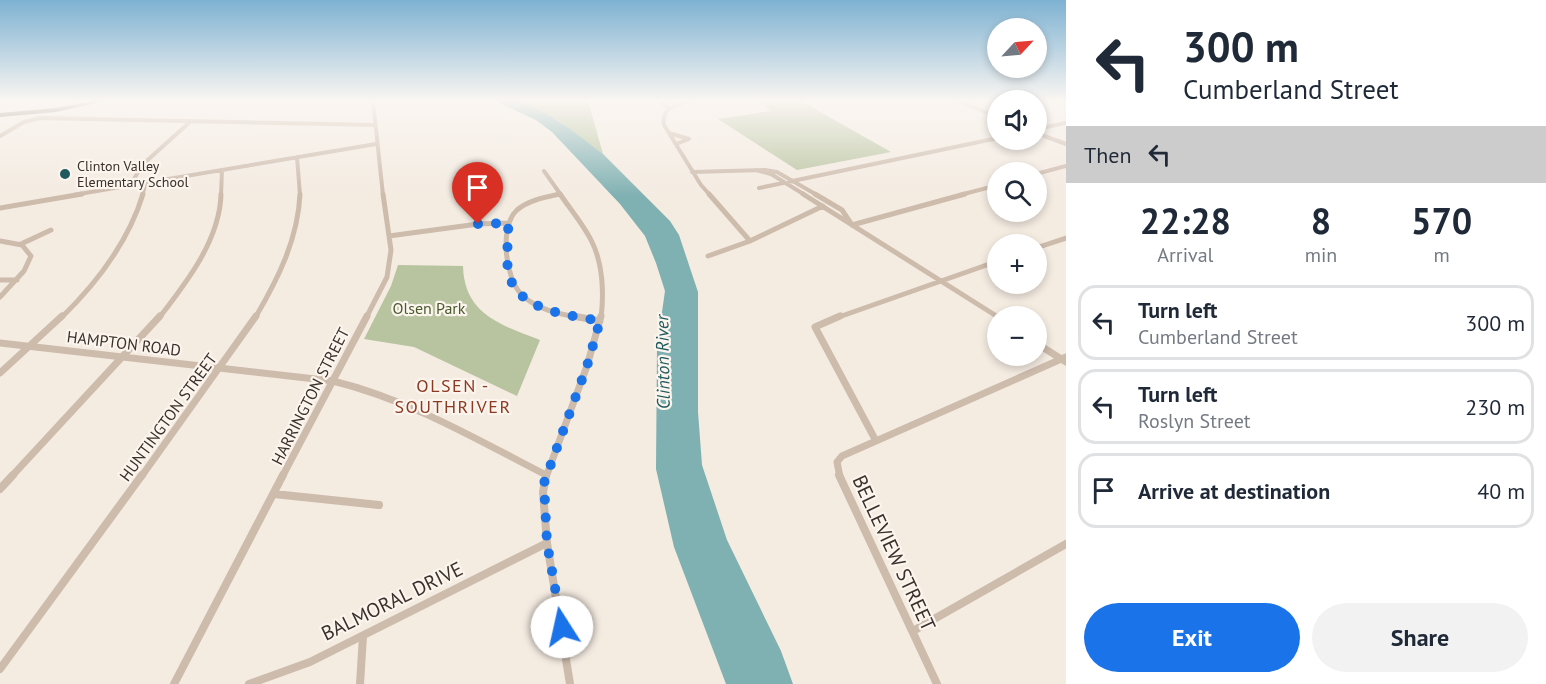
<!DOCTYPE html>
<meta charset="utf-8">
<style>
:root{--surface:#fff;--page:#f2f2f3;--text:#1f2937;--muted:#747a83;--line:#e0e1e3;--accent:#1a73e8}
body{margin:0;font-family:"PT Sans",sans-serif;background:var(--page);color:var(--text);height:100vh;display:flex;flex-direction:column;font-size:22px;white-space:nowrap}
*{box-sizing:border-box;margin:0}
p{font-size:20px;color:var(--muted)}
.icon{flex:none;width:33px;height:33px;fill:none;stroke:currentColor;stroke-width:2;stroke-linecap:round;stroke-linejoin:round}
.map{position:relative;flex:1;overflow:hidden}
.details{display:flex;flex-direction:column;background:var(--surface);width:480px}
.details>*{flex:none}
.top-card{background:#fff;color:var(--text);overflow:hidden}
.needle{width:39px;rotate:64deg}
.fabs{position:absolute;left:987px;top:18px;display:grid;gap:12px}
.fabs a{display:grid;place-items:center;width:60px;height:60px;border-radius:50%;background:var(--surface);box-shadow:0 3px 9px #0003;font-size:30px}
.pin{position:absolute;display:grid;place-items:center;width:51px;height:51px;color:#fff;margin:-62px -26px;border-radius:50% 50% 50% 0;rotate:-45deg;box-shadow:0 0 6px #0007}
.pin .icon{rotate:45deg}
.me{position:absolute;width:66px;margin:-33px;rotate:350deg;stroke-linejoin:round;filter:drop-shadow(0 0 4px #0008)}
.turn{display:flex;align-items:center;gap:21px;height:126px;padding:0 18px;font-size:27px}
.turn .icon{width:78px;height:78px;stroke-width:2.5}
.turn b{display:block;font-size:42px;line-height:51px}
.then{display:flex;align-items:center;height:57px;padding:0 18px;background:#0003;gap:12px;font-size:22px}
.eta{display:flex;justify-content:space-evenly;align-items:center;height:102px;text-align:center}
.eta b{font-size:36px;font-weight:800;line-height:42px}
.button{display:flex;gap:12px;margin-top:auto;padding:12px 18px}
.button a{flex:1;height:69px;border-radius:36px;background:var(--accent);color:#fff;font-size:24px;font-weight:800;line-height:69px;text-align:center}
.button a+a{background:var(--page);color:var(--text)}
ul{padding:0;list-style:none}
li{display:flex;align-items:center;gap:18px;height:75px;margin:0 12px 9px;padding:0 6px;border:3px solid var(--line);border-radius:18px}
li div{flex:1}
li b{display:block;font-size:22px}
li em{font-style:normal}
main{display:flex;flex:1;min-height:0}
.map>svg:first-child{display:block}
.green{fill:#b8c4a0}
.water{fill:#7fb0b2}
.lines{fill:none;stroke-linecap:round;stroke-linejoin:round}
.street-far3{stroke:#cdbbac;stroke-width:4}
.street-far2{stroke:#cdbbac;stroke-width:5}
.street-far1{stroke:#cdbbac;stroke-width:7}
.street{stroke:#cdbbac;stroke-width:8}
.primary{fill:#7d675c;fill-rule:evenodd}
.route{stroke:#1a73e8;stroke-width:10;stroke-dasharray:0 18}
.poi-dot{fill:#1f5a5e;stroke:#fbf5ee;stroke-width:2}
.labels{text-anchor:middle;stroke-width:4.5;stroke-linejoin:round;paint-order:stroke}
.far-poi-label{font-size:14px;fill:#3b302b;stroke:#fbf5ee;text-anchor:start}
.park-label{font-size:16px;fill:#4a5a2e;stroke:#fbf5ee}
.street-label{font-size:16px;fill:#3b302b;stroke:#fbf5ee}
.water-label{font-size:18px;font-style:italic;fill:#1f5a5e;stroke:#fbf5ee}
.neighbourhood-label{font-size:18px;letter-spacing:1.5px;fill:#8c3b22;stroke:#fbf5ee}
.near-street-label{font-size:20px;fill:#3b302b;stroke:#fbf5ee}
</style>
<main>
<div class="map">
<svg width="1066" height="684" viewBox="0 0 1066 684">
<rect width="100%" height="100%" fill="#f4ebe1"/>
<path class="green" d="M 518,101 L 588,101 L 603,154 L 559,121 Z
M 758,101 L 801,101 L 891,152 L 797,170 L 718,119 L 771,111 Z
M 398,265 L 463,266 C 464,314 501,325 540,340 L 517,396 L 414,347 L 364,339 L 391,286 Z"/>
<path class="water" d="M 495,101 L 518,101 L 550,116 L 569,128 L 603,154 L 670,221 L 679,235 L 698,292 L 698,412 L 702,465 L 727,540 L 781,651 L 793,684 L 726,684 L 674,547 L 656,469 L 657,347 L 665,291 L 656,263 L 645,236 L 620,204 L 552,132 L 536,120 Z"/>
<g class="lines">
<path class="street-far3" d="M 373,101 L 383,195
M 659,101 L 669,108
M 694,101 C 679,103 661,106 664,125 L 701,185 L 710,195
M 958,101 L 998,117
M 1036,129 L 1066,123
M 669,133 L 689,139 L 676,144
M 1036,133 L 1066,144
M 0,136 L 24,122 L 40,118 L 375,125
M 297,157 L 300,195
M 756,170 L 771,174 L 805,195
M 544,171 L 561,195
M 692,172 L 765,170 L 777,172 L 817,195
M 1036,174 L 1066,166
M 131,185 L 141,166 L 191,121
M 759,188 L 998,138
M 73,195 L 376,144
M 142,195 L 146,183
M 221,195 L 222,170
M 554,195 L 560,194
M 960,195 L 998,185"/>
<path class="street-far2" d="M 560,194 C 570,209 584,225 592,242 C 603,264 604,294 601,318
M 560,194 C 546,197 529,200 517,210 C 499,226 505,279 522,295 C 537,310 561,314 581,318
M 709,194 L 750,241
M 803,194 L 998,317
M 815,194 L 842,210 L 852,225
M 0,208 L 82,194
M 852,225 L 965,194
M 389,236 L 478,224 L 508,223
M 0,241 L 22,245 L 31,256 L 24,271 L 0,297
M 21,244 L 51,230
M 1036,248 L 1066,238
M 708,256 L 750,241 L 823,206
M 0,280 L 17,280
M 61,318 C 97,283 128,243 143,194
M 159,318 C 186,283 220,240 221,194
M 255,318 C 278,279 298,239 300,194
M 366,318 L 387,277 L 391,250 L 383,194
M 836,318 L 998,261"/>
<path class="street-far1" d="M 573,316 L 600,321
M 840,316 L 815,327 L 876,441
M 0,343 L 333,381 C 410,400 476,439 546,475
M 1036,343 L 1066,362
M 0,373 L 62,316
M 11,477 L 160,316
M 141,477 L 256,316
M 282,477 L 367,316
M 546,477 L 587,366 L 601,316
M 840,477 L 837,462 L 842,456 L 1066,357"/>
<path class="street" d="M 546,475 L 543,492 L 547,543 L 570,684
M 839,475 L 937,684
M 0,489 L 13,475
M 274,494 L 379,505
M 913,631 L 1066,544
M 0,669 L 142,475
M 174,684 L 283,475
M 249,684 L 310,662 L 547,543
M 360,684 L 363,636"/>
<path class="primary" d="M 94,101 L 105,101 L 56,112 L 0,117 L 0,113 L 56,108 Z"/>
</g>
<linearGradient id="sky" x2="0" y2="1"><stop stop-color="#7eb2d2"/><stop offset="0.51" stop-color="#faf6f2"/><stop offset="1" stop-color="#faf6f2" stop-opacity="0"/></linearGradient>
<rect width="1066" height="197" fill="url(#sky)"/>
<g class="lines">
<path class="route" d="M 478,224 L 508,223 C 509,239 505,259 509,274 C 517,311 570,315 600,321 L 587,366 L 544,483 L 547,543 L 562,627"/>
</g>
<circle class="poi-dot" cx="65" cy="174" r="6"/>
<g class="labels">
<g class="far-poi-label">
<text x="77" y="171">Clinton Valley<tspan x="77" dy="16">Elementary School</tspan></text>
</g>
<g class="park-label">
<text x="429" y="314">Olsen Park</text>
</g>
<g class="street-label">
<text transform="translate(124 343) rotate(7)" y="6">HAMPTON ROAD</text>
<text transform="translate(310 396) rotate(-63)" y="6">HARRINGTON STREET</text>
<text transform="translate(168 417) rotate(-54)" y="6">HUNTINGTON STREET</text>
</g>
<g class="water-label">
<text transform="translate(663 362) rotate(-91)" y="6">Clinton River</text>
</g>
<g class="neighbourhood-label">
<text x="453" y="392">OLSEN -<tspan x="453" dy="21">SOUTHRIVER</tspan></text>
</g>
<g class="near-street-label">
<text transform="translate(894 553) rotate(65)" y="7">BELLEVIEW STREET</text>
<text transform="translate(392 601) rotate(-26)" y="7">BALMORAL DRIVE</text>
</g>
</g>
</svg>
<div class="fabs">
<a><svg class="needle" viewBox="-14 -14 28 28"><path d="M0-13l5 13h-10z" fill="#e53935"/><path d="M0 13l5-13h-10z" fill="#747a83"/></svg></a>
<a><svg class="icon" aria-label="sound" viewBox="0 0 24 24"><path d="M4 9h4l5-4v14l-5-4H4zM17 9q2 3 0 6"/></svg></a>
<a><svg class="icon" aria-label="search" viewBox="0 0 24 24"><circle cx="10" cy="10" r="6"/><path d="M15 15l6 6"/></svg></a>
<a>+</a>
<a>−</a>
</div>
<div class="pin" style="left:478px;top:224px;background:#d93025"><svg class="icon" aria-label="arrive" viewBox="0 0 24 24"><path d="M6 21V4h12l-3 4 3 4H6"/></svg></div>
<svg class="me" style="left:562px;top:627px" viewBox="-20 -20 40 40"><circle r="19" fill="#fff"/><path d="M0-13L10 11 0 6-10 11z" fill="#1a73e8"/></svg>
</div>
<section class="details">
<div class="top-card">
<div class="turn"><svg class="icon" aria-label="left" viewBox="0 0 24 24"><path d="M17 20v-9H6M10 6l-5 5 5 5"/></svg><div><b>300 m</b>Cumberland Street</div></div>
<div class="then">Then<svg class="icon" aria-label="left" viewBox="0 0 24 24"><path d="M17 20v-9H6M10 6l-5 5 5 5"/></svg></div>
</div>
<div class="eta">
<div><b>22:28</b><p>Arrival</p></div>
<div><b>8</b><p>min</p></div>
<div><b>570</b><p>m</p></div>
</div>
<ul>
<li><svg class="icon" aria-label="left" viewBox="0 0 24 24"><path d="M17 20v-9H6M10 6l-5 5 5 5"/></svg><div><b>Turn left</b><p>Cumberland Street</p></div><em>300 m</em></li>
<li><svg class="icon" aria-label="left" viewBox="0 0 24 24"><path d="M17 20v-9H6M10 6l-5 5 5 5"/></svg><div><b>Turn left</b><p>Roslyn Street</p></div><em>230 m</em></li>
<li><svg class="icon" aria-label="arrive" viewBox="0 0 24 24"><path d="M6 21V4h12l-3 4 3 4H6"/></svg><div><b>Arrive at destination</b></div><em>40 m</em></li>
</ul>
<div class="button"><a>Exit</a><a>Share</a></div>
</section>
</main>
